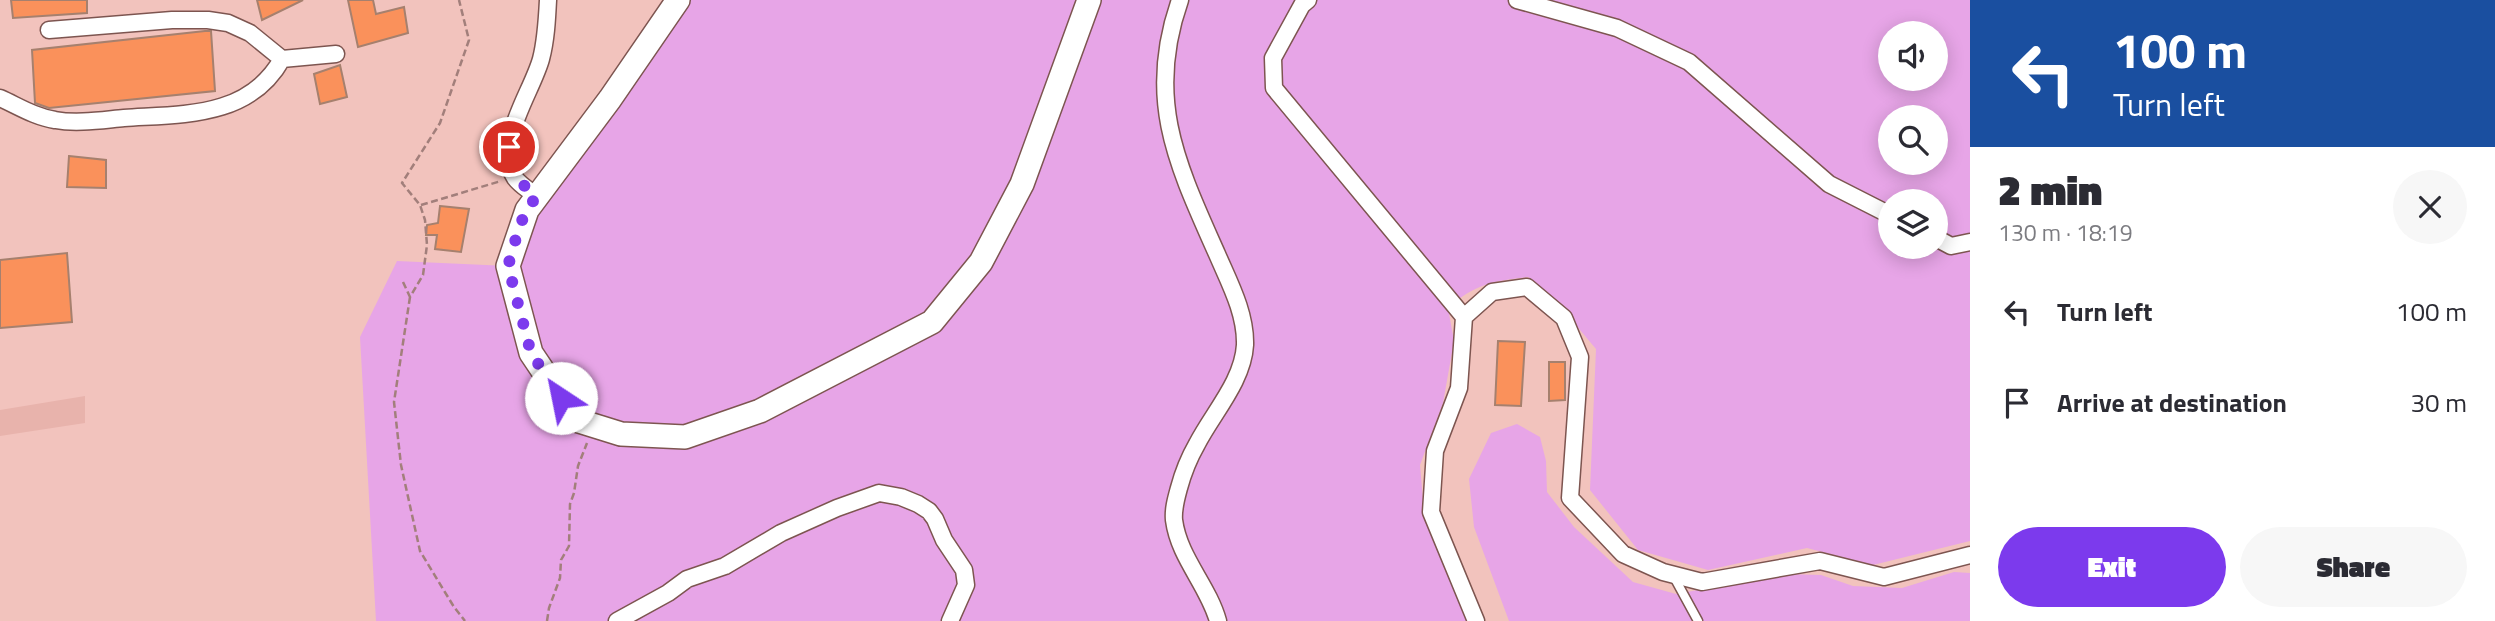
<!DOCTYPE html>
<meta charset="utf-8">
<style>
:root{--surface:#fff;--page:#f7f7f7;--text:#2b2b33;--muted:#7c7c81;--accent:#7c3aed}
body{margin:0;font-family:"Titillium Web",sans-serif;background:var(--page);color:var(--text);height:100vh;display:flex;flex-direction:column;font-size:26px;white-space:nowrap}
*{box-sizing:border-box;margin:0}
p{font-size:23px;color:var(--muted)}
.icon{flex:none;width:38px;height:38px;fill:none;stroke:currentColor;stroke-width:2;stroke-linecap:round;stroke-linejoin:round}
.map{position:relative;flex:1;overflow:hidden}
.side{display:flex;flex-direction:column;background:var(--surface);width:525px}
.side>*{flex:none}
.banner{background:#1a4fa0;color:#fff;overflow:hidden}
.fabs{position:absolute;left:1878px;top:21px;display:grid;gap:14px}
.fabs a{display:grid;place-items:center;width:70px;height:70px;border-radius:50%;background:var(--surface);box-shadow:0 4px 18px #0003;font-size:35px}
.pin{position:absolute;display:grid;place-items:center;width:60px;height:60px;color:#fff;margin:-30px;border:4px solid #fff;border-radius:50%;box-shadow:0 2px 7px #0007}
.me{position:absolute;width:77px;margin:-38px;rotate:326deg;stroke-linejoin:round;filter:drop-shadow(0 0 5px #0008)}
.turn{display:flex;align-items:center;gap:24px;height:147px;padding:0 28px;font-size:32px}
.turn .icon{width:91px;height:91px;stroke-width:2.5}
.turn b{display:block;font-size:49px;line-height:60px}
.round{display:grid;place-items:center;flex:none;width:74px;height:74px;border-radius:37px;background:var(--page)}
.overview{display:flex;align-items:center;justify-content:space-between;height:119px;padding:0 28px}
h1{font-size:42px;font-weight:800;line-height:52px}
.action{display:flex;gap:14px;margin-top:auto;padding:14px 28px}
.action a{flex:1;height:80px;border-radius:42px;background:var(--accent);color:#fff;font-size:28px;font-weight:800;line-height:80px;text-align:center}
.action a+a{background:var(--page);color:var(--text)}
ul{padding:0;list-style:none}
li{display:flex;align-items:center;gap:21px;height:91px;padding:0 28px}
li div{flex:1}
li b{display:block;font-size:26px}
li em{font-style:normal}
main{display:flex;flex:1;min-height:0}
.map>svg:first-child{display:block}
.built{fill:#e8b3ac}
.green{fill:#e7a5e7;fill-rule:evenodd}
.building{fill:#fa915b;stroke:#a6806e;stroke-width:2}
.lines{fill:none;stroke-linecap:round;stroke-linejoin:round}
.lane-casing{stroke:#7d5550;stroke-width:11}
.street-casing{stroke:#7d5550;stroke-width:19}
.secondary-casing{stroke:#7d5550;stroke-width:26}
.path{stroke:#a27f7b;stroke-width:2.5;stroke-dasharray:7 3.5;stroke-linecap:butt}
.lane{stroke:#fff;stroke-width:8}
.street{stroke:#fff;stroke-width:16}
.secondary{stroke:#fff;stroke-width:23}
.route{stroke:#7c3aed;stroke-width:12;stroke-dasharray:0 21.6}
</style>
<main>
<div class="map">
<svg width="1970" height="621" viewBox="0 0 1970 621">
<rect width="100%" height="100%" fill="#f2c3bd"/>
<path class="built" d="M 85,396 L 85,423 L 0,436 L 0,410 Z"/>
<path class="green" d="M 678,0 L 1970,0 L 1970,541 L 1873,565 L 1807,548 L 1708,570 L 1638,550 L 1590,490 L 1596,349 L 1559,305 L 1528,277 C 1493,281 1475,284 1448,308 L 1454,341 L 1443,403 L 1420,465 L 1424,512 L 1473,621 L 376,621 L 360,337 L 397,261 L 508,266 L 517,236 ZM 1890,33 L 1936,33 L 1936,79 L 1890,79 ZM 1890,117 L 1936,117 L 1936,163 L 1890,163 ZM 1890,201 L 1936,201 L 1936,247 L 1890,247 Z
M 1517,424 L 1540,437 L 1546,461 L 1547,492 L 1574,527 L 1633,582 L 1676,594 L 1785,574 L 1821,575 L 1853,586 L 1902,588 L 1954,572 L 1970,573 L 1970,621 L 1509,621 L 1474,527 L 1469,479 L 1491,433 Z"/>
<path class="building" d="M 11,0 L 87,0 L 87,13 L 13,18 Z
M 257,0 L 303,0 L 262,20 Z
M 348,0 L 373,0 L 376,14 L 404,7 L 408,33 L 358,47 Z
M 205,31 L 211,31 L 215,91 L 49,108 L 35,103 L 32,50 Z
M 340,65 L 347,97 L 320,104 L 314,74 Z
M 69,156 L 106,160 L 106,188 L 67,187 Z
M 440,206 L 469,209 L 461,252 L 435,249 L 437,235 L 426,235 L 427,225 L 438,223 Z
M 67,253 L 72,322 L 0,328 L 0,260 Z
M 1498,341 L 1525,342 L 1521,406 L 1495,405 Z
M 1549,362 L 1565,362 L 1565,400 L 1549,401 Z"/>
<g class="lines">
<defs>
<path id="lane" d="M 1674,577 L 1698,621"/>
<path id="street" d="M 1180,0 C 1145,99 1177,164 1217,254 C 1229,282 1246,313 1245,345 C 1243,381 1213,413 1197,444 C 1189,458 1183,473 1179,488 C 1176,499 1173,509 1174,520 C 1179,558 1208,585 1218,621
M 1308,0 L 1302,5 L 1273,58 L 1274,88 L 1464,317
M 1517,0 L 1617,28 L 1689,62 L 1829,184 L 1890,215
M 49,30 L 172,20 L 208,20 L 228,23 L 250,33 L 282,59 L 336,54
M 0,98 C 18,106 35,117 55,120 C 77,124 102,120 124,118 C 183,114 249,118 282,59
M 536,196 C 529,190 520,185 515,178 C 493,145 532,92 541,59 C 546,40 547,20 548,0
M 1936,238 L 1951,246 L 1970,242
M 617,621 L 668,593 L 687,579 L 725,566 L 781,533 L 837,508 L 879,493 L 901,497 L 918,504 L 929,511 L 935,519 L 944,540 L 964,570 L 966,585 L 950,621
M 1476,621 L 1431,512 L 1435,451 L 1459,388 L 1464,317 L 1492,292 L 1527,287 L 1564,318 L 1580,357 L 1570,498 L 1623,554 L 1663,572 L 1702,582 L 1820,561 L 1884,577 L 1970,555"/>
<path id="secondary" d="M 678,0 L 610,99 L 527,210 L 508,266 L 531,353 L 576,420 L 621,434 L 685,437 L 760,411 L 932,322 L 981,262 L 1022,184 L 1089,0"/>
</defs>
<use href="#lane" class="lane-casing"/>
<use href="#street" class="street-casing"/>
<use href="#secondary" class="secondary-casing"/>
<path class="path" d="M 421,205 L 501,181
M 403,282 L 410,297 L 423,275 L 427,245 L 425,220 L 420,205 L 402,183 L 440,123 L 469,40 L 459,0
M 410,297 L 394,402 L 401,465 L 420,551 L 454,607 L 465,621
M 547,621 L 549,608 L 560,578 L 561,560 L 569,546 L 570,504 L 574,493 L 578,466 L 587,443"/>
<use href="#lane" class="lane"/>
<use href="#street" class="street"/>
<use href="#secondary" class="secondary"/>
</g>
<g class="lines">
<path class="route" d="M 509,147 C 508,171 518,181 536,196 L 520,224 L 508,266 L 531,353 L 561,398"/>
</g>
</svg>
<div class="fabs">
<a><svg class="icon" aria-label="sound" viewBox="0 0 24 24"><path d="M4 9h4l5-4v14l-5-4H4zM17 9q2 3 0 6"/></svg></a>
<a><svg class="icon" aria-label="search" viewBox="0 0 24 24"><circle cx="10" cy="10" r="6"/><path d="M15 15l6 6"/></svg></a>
<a><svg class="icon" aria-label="layers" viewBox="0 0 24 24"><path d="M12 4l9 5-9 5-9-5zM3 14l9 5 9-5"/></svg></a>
</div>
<div class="pin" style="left:509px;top:147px;background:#d93025"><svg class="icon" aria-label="arrive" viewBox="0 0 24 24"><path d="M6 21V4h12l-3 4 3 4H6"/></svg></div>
<svg class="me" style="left:561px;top:398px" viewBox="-20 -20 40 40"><circle r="19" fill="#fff"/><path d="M0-13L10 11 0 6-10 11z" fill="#7c3aed"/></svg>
</div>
<section class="side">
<div class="banner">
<div class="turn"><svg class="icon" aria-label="left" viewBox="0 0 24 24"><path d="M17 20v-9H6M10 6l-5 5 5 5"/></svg><div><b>100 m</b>Turn left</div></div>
</div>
<div class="overview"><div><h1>2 min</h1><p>130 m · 18:19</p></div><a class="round"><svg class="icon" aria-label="close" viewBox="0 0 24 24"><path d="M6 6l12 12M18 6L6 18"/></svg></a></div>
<ul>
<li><svg class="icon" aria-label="left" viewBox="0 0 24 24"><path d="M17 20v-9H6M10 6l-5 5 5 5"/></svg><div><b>Turn left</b></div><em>100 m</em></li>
<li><svg class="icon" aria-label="arrive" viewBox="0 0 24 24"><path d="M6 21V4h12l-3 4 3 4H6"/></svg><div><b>Arrive at destination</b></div><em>30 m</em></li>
</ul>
<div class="action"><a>Exit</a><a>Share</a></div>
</section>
</main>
